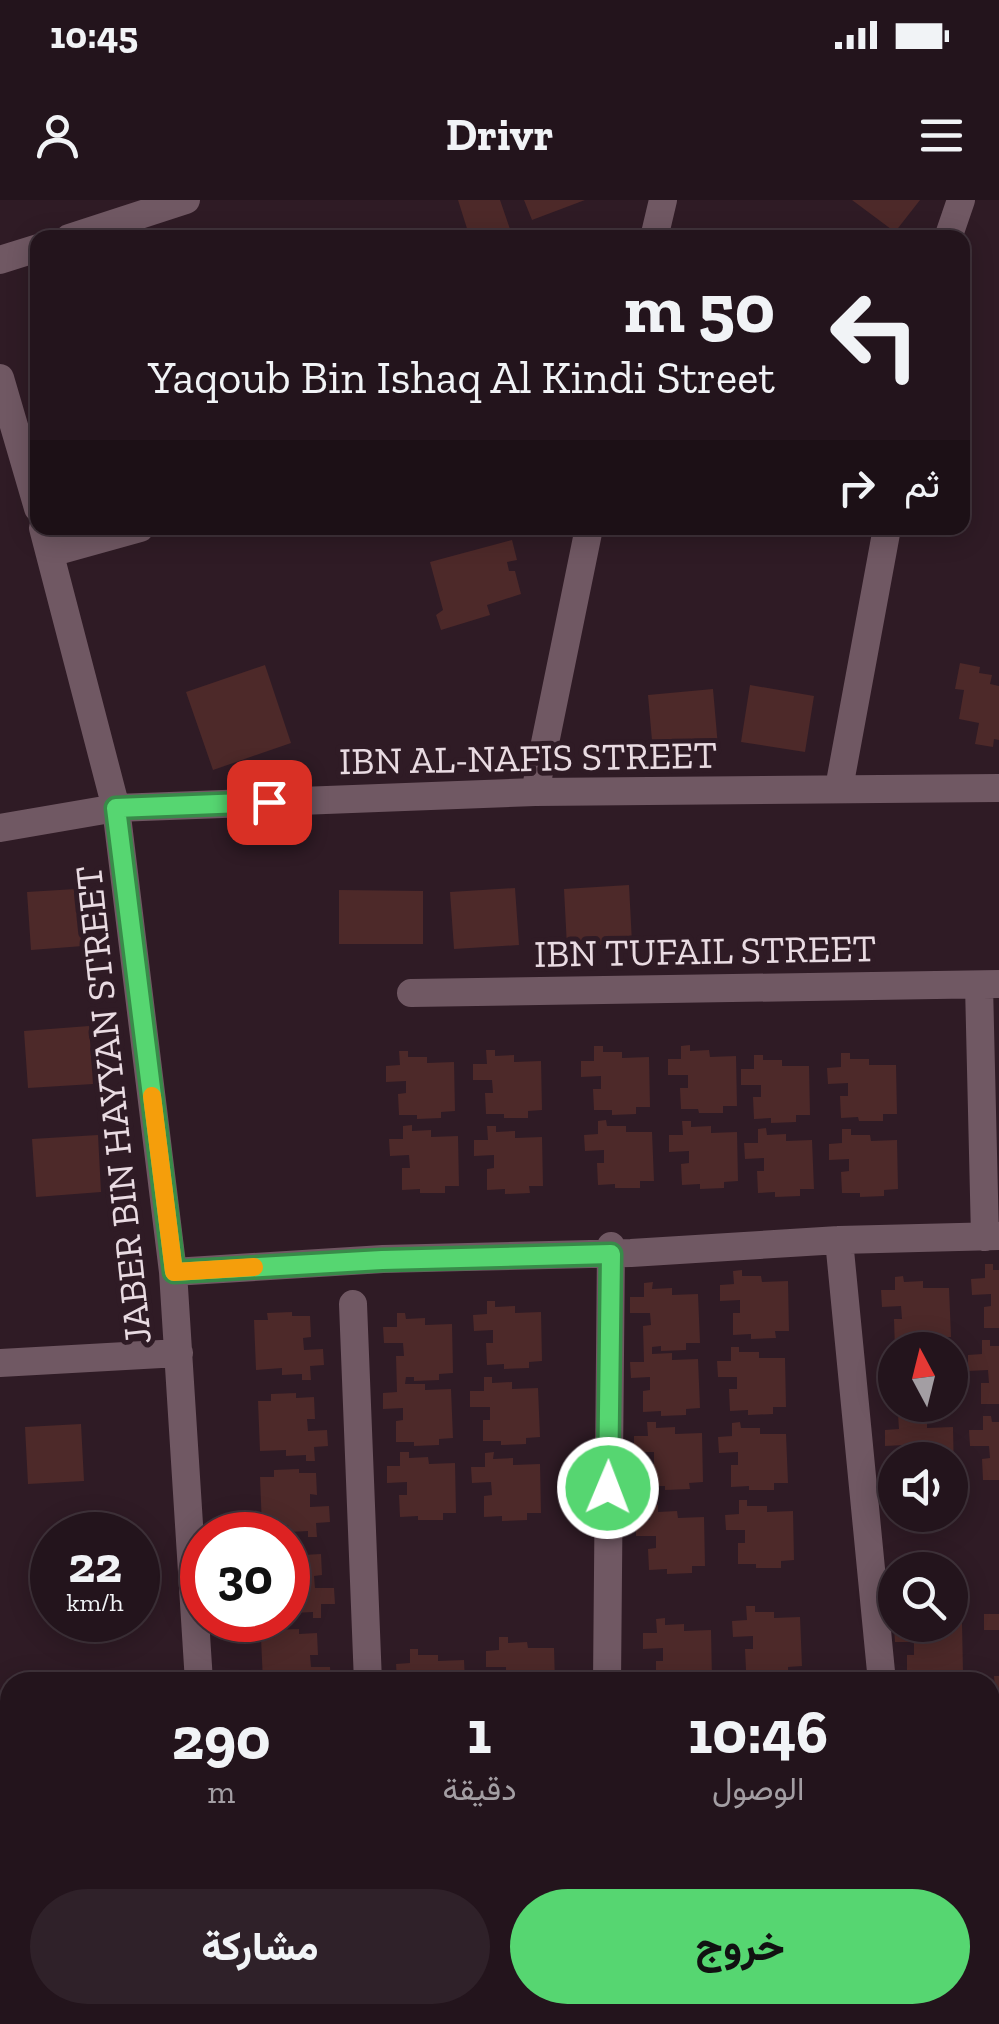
<!DOCTYPE html>
<html lang="ar">
<meta charset="utf-8">
<style>
:root{--surface:#23141c;--page:#2f2129;--text:#f1f3f6;--muted:#a39ea3;--line:#40333b;--accent:#56d671}
body{margin:0;font-family:"Zilla Slab",Vazirmatn,serif;background:var(--page);color:var(--text);direction:rtl;height:100vh;display:flex;flex-direction:column;font-size:38px;white-space:nowrap}
*{box-sizing:border-box;margin:0}
p{font-size:32px;color:var(--muted)}
.icon{flex:none;width:55px;height:55px;fill:none;stroke:currentColor;stroke-width:2;stroke-linecap:round;stroke-linejoin:round}
.map{position:relative;flex:1;overflow:hidden;direction:ltr}
.side{position:absolute;left:0px;top:1472px;width:1000px;height:352px;display:flex;flex-direction:column;background:var(--surface);border-radius:30px 30px 0 0;box-shadow:0 5px 25px #0003,0 0 0 2px var(--line);direction:rtl}
.side>*{flex:none}
.banner{position:absolute;left:30px;top:30px;width:940px;height:305px;border-radius:20px;box-shadow:0 5px 25px #0003,0 0 0 2px var(--line);direction:rtl;background:#23141c;color:var(--text);overflow:hidden}
.needle{width:65px;rotate:353deg}
.controls{position:absolute;left:878px;top:1132px;display:grid;gap:20px}
.controls a{display:grid;place-items:center;width:90px;height:90px;border-radius:50%;background:var(--surface);box-shadow:0 5px 25px #0003,0 0 0 2px var(--line);font-size:50px}
.speed{position:absolute;left:30px;top:1312px;display:flex;gap:20px;font-size:50px;font-weight:700;text-align:center}
.speed>*{display:grid;place-content:center;width:130px;height:130px;border-radius:50%;background:var(--surface);box-shadow:0 5px 25px #0003,0 0 0 2px var(--line);line-height:1}
.speed small{font-size:25px;font-weight:400}
.speed .limit{border:15px solid #d22;background:#fff;color:#111}
.pin{position:absolute;display:grid;place-items:center;width:85px;height:85px;color:#fff;margin:-42px;border-radius:20px;box-shadow:0 5px 15px #0006}
.me{position:absolute;width:110px;margin:-55px;rotate:1deg;stroke-linejoin:round;filter:drop-shadow(0 0 8px #0008)}
.turn{display:flex;align-items:center;gap:35px;height:210px;padding:0 30px;font-size:45px}
.turn .icon{width:130px;height:130px;stroke-width:2.5}
.turn b{display:block;font-size:70px;line-height:85px}
.then{display:flex;align-items:center;height:95px;padding:0 30px;background:#0003;gap:20px;font-size:38px}
.eta{display:flex;justify-content:space-evenly;align-items:center;height:170px;text-align:center}
.eta b{font-size:60px;font-weight:800;line-height:70px}
.cta{display:flex;gap:20px;margin-top:auto;padding:20px 30px}
.cta a{flex:1;height:115px;border-radius:60px;background:var(--accent);color:#111;font-size:40px;font-weight:800;line-height:115px;text-align:center}
.cta a+a{background:var(--page);color:var(--text)}
.status{display:flex;justify-content:space-between;align-items:center;height:70px;padding:0 50px;background:var(--surface);direction:ltr}
.status svg{height:28px;fill:currentColor}
header{display:flex;justify-content:space-between;align-items:center;height:130px;padding:0 30px;background:var(--surface);font-size:45px;font-weight:800}
.map>svg:first-child{display:block}
.building{fill:#4d2929}
.lines{fill:none;stroke-linecap:round;stroke-linejoin:round}
.street{stroke:#705863;stroke-width:28}
.route-casing{stroke:#388b49;stroke-width:25}
.route{stroke:#56d671;stroke-width:18}
.slow{stroke:#f59e0b;stroke-width:18}
.labels{text-anchor:middle;stroke-width:10;stroke-linejoin:round;paint-order:stroke}
.street-label{font-size:38px;fill:#e9dbe2;stroke:#2f1b25}
</style>
<div class="status"><b>10:45</b><svg viewBox="0 0 49 12"><path d="M0 12V9h3v3zM5 12V6h3v6zM10 12V3h3v9zM15 12V0h3v12zM26 1h20v11H26zM47 4h2v5h-2z"/></svg></div>
<header><svg class="icon" aria-label="menu" viewBox="0 0 24 24"><path d="M4 6h16M4 12h16M4 18h16"/></svg>Drivr<svg class="icon" aria-label="person" viewBox="0 0 24 24"><circle cx="12" cy="8" r="4"/><path d="M4 21q1-7 8-7t8 7"/></svg></header>
<div class="map">
<svg width="999" height="1824" viewBox="0 0 999 1824">
<rect width="100%" height="100%" fill="#2f1b25"/>
<path class="building" d="M 458,0 L 500,0 L 511,32 L 495,38 L 470,38 Z
M 524,0 L 585,0 L 532,20 Z
M 852,0 L 920,0 L 895,32 Z
M 512,340 L 517,360 L 507,362 L 509,371 L 515,371 L 521,394 L 487,405 L 490,415 L 441,430 L 436,415 L 443,410 L 430,362 Z
M 960,463 L 980,467 L 979,473 L 992,475 L 990,484 L 999,486 L 999,540 L 994,539 L 993,547 L 975,544 L 979,523 L 959,519 L 964,490 L 955,489 Z
M 265,465 L 291,543 L 213,570 L 186,492 Z
M 750,485 L 814,496 L 805,552 L 741,542 Z
M 713,489 L 718,547 L 653,552 L 648,495 Z
M 629,685 L 632,743 L 567,747 L 564,689 Z
M 92,688 L 96,745 L 31,750 L 27,692 Z
M 515,688 L 519,745 L 454,749 L 450,692 Z
M 339,690 L 423,691 L 423,744 L 339,744 Z
M 89,826 L 93,884 L 28,888 L 24,831 Z
M 690,845 L 690,851 L 709,850 L 710,857 L 736,856 L 737,906 L 723,906 L 723,913 L 699,913 L 698,909 L 681,909 L 680,888 L 688,888 L 688,875 L 668,875 L 668,859 L 681,859 L 681,846 Z
M 594,846 L 603,846 L 603,852 L 622,852 L 622,858 L 649,857 L 650,907 L 636,907 L 636,914 L 612,915 L 612,910 L 594,910 L 593,889 L 601,889 L 601,876 L 581,877 L 581,861 L 594,861 Z
M 486,850 L 495,850 L 495,856 L 514,855 L 514,862 L 541,861 L 542,910 L 528,911 L 528,918 L 504,918 L 504,914 L 486,914 L 485,893 L 493,893 L 492,880 L 473,880 L 473,864 L 487,864 Z
M 399,851 L 408,851 L 408,857 L 427,857 L 427,863 L 454,862 L 455,911 L 441,912 L 441,918 L 417,919 L 417,915 L 399,915 L 398,894 L 406,893 L 406,881 L 386,882 L 386,866 L 400,865 Z
M 841,853 L 850,853 L 850,859 L 869,859 L 869,865 L 896,865 L 897,914 L 883,914 L 883,921 L 859,921 L 858,917 L 841,918 L 840,896 L 848,896 L 848,883 L 828,884 L 827,868 L 841,867 Z
M 754,855 L 763,855 L 763,860 L 782,860 L 782,866 L 809,866 L 810,915 L 796,915 L 796,922 L 771,923 L 771,918 L 754,919 L 753,897 L 761,897 L 761,885 L 741,885 L 741,869 L 754,869 Z
M 606,920 L 607,926 L 626,926 L 626,932 L 652,932 L 654,981 L 640,981 L 640,988 L 615,988 L 615,984 L 598,985 L 597,963 L 604,963 L 604,950 L 585,951 L 584,935 L 598,934 L 598,921 Z
M 682,921 L 691,921 L 691,927 L 711,926 L 711,933 L 737,932 L 738,981 L 724,982 L 724,988 L 700,989 L 700,984 L 682,985 L 681,964 L 689,963 L 689,951 L 669,952 L 669,935 L 683,935 Z
M 412,925 L 412,931 L 431,930 L 431,937 L 458,936 L 459,986 L 445,986 L 445,993 L 420,993 L 420,989 L 402,990 L 402,968 L 410,968 L 409,955 L 390,956 L 389,939 L 403,939 L 403,926 Z
M 487,926 L 496,926 L 496,932 L 515,931 L 515,938 L 542,937 L 543,986 L 529,986 L 530,993 L 505,994 L 505,989 L 487,990 L 487,969 L 494,968 L 494,955 L 474,956 L 474,940 L 488,940 Z
M 766,928 L 767,935 L 786,934 L 786,941 L 812,940 L 814,989 L 800,989 L 800,996 L 775,997 L 775,992 L 758,993 L 757,971 L 764,971 L 764,958 L 745,959 L 744,943 L 758,943 L 758,929 Z
M 842,929 L 851,929 L 851,935 L 870,935 L 871,941 L 897,940 L 898,989 L 884,990 L 884,996 L 860,997 L 860,993 L 842,993 L 841,972 L 849,971 L 849,959 L 829,960 L 829,944 L 842,943 Z
M 98,935 L 101,992 L 36,997 L 32,939 Z
M 985,1064 L 993,1064 L 993,1070 L 999,1070 L 999,1128 L 984,1128 L 984,1107 L 991,1106 L 991,1094 L 972,1095 L 971,1079 L 985,1078 Z
M 742,1070 L 742,1076 L 761,1076 L 762,1082 L 788,1081 L 789,1131 L 775,1131 L 776,1138 L 751,1139 L 751,1134 L 733,1135 L 733,1113 L 740,1113 L 740,1100 L 720,1101 L 720,1085 L 734,1084 L 733,1071 Z
M 903,1076 L 904,1082 L 923,1081 L 923,1088 L 949,1088 L 951,1137 L 937,1137 L 937,1144 L 912,1144 L 912,1140 L 904,1140 L 903,1150 L 895,1150 L 894,1119 L 902,1119 L 901,1106 L 882,1107 L 881,1090 L 895,1090 L 895,1077 Z
M 653,1082 L 652,1089 L 672,1088 L 672,1095 L 698,1094 L 700,1143 L 686,1143 L 686,1150 L 661,1151 L 661,1146 L 652,1147 L 652,1154 L 672,1153 L 672,1160 L 698,1159 L 700,1208 L 686,1209 L 686,1215 L 661,1216 L 661,1211 L 643,1212 L 643,1191 L 650,1190 L 650,1177 L 631,1178 L 630,1162 L 644,1162 L 643,1126 L 651,1125 L 650,1113 L 630,1113 L 630,1097 L 644,1097 L 644,1083 Z
M 487,1101 L 495,1101 L 495,1107 L 515,1106 L 515,1113 L 541,1112 L 542,1161 L 529,1162 L 529,1168 L 504,1169 L 504,1164 L 487,1165 L 486,1143 L 493,1143 L 493,1130 L 474,1131 L 473,1115 L 487,1114 Z
M 292,1112 L 292,1116 L 310,1116 L 311,1137 L 303,1138 L 304,1150 L 323,1149 L 324,1165 L 310,1166 L 311,1180 L 302,1180 L 302,1174 L 282,1175 L 282,1168 L 256,1170 L 254,1120 L 268,1120 L 267,1113 Z
M 397,1113 L 405,1113 L 406,1119 L 425,1118 L 425,1125 L 452,1124 L 453,1173 L 439,1174 L 439,1180 L 414,1181 L 414,1177 L 406,1177 L 405,1184 L 425,1184 L 425,1190 L 451,1189 L 453,1238 L 439,1239 L 439,1245 L 414,1246 L 414,1242 L 396,1242 L 396,1221 L 403,1220 L 403,1208 L 383,1209 L 383,1193 L 397,1192 L 396,1156 L 404,1156 L 403,1143 L 384,1143 L 383,1127 L 397,1127 Z
M 982,1140 L 990,1140 L 990,1146 L 999,1146 L 999,1204 L 981,1204 L 981,1183 L 989,1183 L 988,1170 L 968,1171 L 968,1155 L 982,1154 Z
M 731,1147 L 739,1147 L 739,1152 L 759,1152 L 759,1158 L 785,1158 L 786,1207 L 773,1207 L 773,1214 L 748,1215 L 748,1210 L 730,1211 L 729,1189 L 737,1189 L 737,1177 L 718,1177 L 717,1161 L 731,1161 Z
M 895,1155 L 895,1171 L 882,1172 L 881,1156 Z
M 484,1177 L 492,1177 L 492,1183 L 512,1182 L 512,1189 L 538,1188 L 540,1237 L 526,1238 L 526,1244 L 501,1245 L 501,1241 L 483,1241 L 483,1220 L 490,1220 L 490,1207 L 470,1207 L 470,1191 L 484,1191 Z
M 296,1193 L 296,1198 L 314,1197 L 315,1219 L 307,1219 L 308,1231 L 327,1230 L 328,1246 L 314,1247 L 315,1261 L 306,1261 L 306,1255 L 286,1256 L 286,1250 L 260,1251 L 258,1201 L 271,1201 L 271,1194 Z
M 898,1215 L 907,1215 L 907,1221 L 927,1221 L 927,1228 L 953,1227 L 954,1276 L 950,1276 L 950,1260 L 905,1260 L 905,1245 L 885,1246 L 885,1230 L 899,1229 Z
M 983,1216 L 991,1216 L 992,1222 L 999,1222 L 999,1280 L 983,1280 L 982,1259 L 990,1258 L 989,1246 L 970,1246 L 969,1230 L 983,1230 Z
M 647,1222 L 656,1222 L 656,1228 L 675,1227 L 675,1234 L 702,1233 L 703,1282 L 689,1283 L 690,1289 L 665,1290 L 665,1286 L 647,1286 L 646,1264 L 654,1264 L 654,1252 L 634,1252 L 634,1236 L 648,1236 Z
M 740,1222 L 741,1228 L 760,1228 L 760,1234 L 786,1234 L 788,1283 L 774,1283 L 774,1290 L 749,1290 L 749,1286 L 731,1287 L 731,1265 L 738,1265 L 738,1252 L 719,1253 L 718,1237 L 732,1236 L 732,1223 Z
M 81,1224 L 84,1281 L 28,1284 L 25,1227 Z
M 400,1252 L 409,1252 L 409,1258 L 428,1257 L 429,1264 L 455,1263 L 456,1313 L 443,1313 L 443,1320 L 418,1320 L 418,1316 L 400,1317 L 399,1295 L 407,1295 L 407,1282 L 387,1283 L 387,1266 L 400,1266 Z
M 494,1252 L 493,1259 L 513,1258 L 513,1265 L 540,1264 L 541,1313 L 527,1313 L 527,1320 L 502,1321 L 502,1316 L 484,1317 L 484,1296 L 492,1295 L 491,1282 L 472,1283 L 471,1267 L 485,1267 L 485,1253 Z
M 299,1269 L 299,1273 L 316,1273 L 317,1295 L 310,1294 L 310,1307 L 329,1306 L 330,1322 L 316,1323 L 317,1337 L 308,1337 L 308,1331 L 289,1332 L 288,1325 L 262,1327 L 260,1277 L 274,1277 L 274,1270 Z
M 739,1300 L 747,1300 L 747,1306 L 767,1306 L 767,1312 L 793,1311 L 794,1360 L 781,1361 L 781,1368 L 756,1368 L 756,1364 L 738,1364 L 738,1343 L 745,1343 L 745,1330 L 726,1330 L 725,1315 L 739,1314 Z
M 658,1305 L 658,1312 L 677,1311 L 678,1318 L 704,1317 L 705,1366 L 692,1366 L 692,1373 L 667,1374 L 667,1369 L 649,1370 L 648,1349 L 656,1348 L 656,1336 L 636,1336 L 636,1320 L 650,1320 L 649,1306 Z
M 303,1350 L 303,1355 L 321,1354 L 322,1375 L 314,1376 L 315,1388 L 334,1388 L 335,1404 L 321,1404 L 321,1418 L 313,1418 L 313,1412 L 293,1413 L 293,1407 L 288,1407 L 288,1351 Z
M 746,1406 L 755,1406 L 755,1412 L 774,1412 L 774,1418 L 800,1417 L 802,1466 L 788,1467 L 788,1474 L 764,1475 L 764,1470 L 746,1470 L 745,1449 L 753,1449 L 753,1436 L 733,1437 L 732,1421 L 747,1420 Z
M 984,1414 L 999,1414 L 999,1430 L 984,1430 Z
M 665,1418 L 665,1425 L 684,1424 L 684,1431 L 711,1430 L 712,1479 L 698,1479 L 699,1482 L 656,1482 L 656,1461 L 663,1461 L 663,1448 L 643,1449 L 643,1433 L 657,1433 L 656,1419 Z
M 962,1423 L 963,1473 L 950,1473 L 950,1480 L 925,1480 L 925,1476 L 916,1476 L 916,1482 L 907,1482 L 907,1455 L 914,1455 L 914,1442 L 895,1442 L 894,1427 Z
M 299,1429 L 299,1434 L 317,1433 L 318,1455 L 310,1455 L 311,1467 L 330,1467 L 331,1482 L 263,1482 L 261,1438 L 275,1437 L 274,1430 Z
M 499,1437 L 508,1437 L 508,1443 L 527,1442 L 528,1448 L 554,1448 L 555,1482 L 496,1482 L 496,1480 L 506,1479 L 506,1467 L 486,1467 L 486,1451 L 499,1450 Z
M 410,1449 L 418,1449 L 418,1455 L 438,1455 L 438,1461 L 464,1460 L 465,1482 L 416,1482 L 416,1479 L 397,1479 L 396,1464 L 410,1463 Z
M 994,1476 L 999,1476 L 999,1506 L 990,1506 L 990,1490 L 995,1490 Z"/>
<g class="lines">
<path class="street" d="M 69,38 L 186,0
M 654,38 L 663,0
M 948,38 L 961,0
M 0,60 L 38,48
M 0,178 L 38,308
M 43,328 L 116,608 L 173,1072 L 199,1482
M 50,353 L 140,328
M 839,588 L 887,328
M 535,592 L 589,328
M 0,628 L 116,608 L 535,592 L 999,588
M 979,785 L 985,1037
M 411,793 L 999,784
M 839,1040 L 882,1482
M 173,1072 L 383,1059 L 631,1053 L 839,1040 L 999,1036
M 353,1104 L 368,1482
M 0,1163 L 179,1153
M 607,1482 L 611,1046
M 990,1762 L 999,1761
M 219,1815 L 220,1824
M 322,1824 L 335,1815"/>
</g>
<g class="lines">
<defs>
<path id="route" d="M 269,602 L 116,608 L 174,1072 L 382,1060 L 611,1054 L 608,1288"/>
</defs>
<use href="#route" class="route-casing"/>
<use href="#route" class="route"/>
<path class="slow" d="M 152,896 L 174,1072 L 254,1067"/>
</g>
<g class="labels">
<g class="street-label">
<text transform="translate(528 558) rotate(-1)" y="13">IBN AL-NAFIS STREET</text>
<text transform="translate(705 751) rotate(-1)" y="13">IBN TUFAIL STREET</text>
<text transform="translate(113 905) rotate(-96)" y="13">JABER BIN HAYYAN STREET</text>
</g>
</g>
</svg>
<div class="controls">
<a><svg class="needle" viewBox="-14 -14 28 28"><path d="M0-13l5 13h-10z" fill="#e53935"/><path d="M0 13l5-13h-10z" fill="#a39ea3"/></svg></a>
<a><svg class="icon" aria-label="sound" viewBox="0 0 24 24"><path d="M4 9h4l5-4v14l-5-4H4zM17 9q2 3 0 6"/></svg></a>
<a><svg class="icon" aria-label="search" viewBox="0 0 24 24"><circle cx="10" cy="10" r="6"/><path d="M15 15l6 6"/></svg></a>
</div>
<div class="speed"><div>22<small>km/h</small></div><div class="limit">30</div></div>
<div class="pin" style="left:269px;top:602px;background:#d93025"><svg class="icon" aria-label="arrive" viewBox="0 0 24 24"><path d="M6 21V4h12l-3 4 3 4H6"/></svg></div>
<svg class="me" style="left:608px;top:1288px" viewBox="-20 -20 40 40"><circle r="17" fill="#56d671" stroke="#fff" stroke-width="3"/><path d="M0-11L8 9 0 5-8 9z" fill="#fff"/></svg>
<div class="banner">
<div class="turn"><svg class="icon" aria-label="left" viewBox="0 0 24 24"><path d="M17 20v-9H6M10 6l-5 5 5 5"/></svg><div><b>50 m</b>Yaqoub Bin Ishaq Al Kindi Street</div></div>
<div class="then">ثم<svg class="icon" aria-label="right" viewBox="0 0 24 24"><path d="M7 20v-9h11M14 6l5 5-5 5"/></svg></div>
</div>
<section class="side">
<div class="eta">
<div><b>10:46</b><p>الوصول</p></div>
<div><b>1</b><p>دقيقة</p></div>
<div><b>290</b><p>m</p></div>
</div>
<div class="cta"><a>خروج</a><a>مشاركة</a></div>
</section>
</div>
